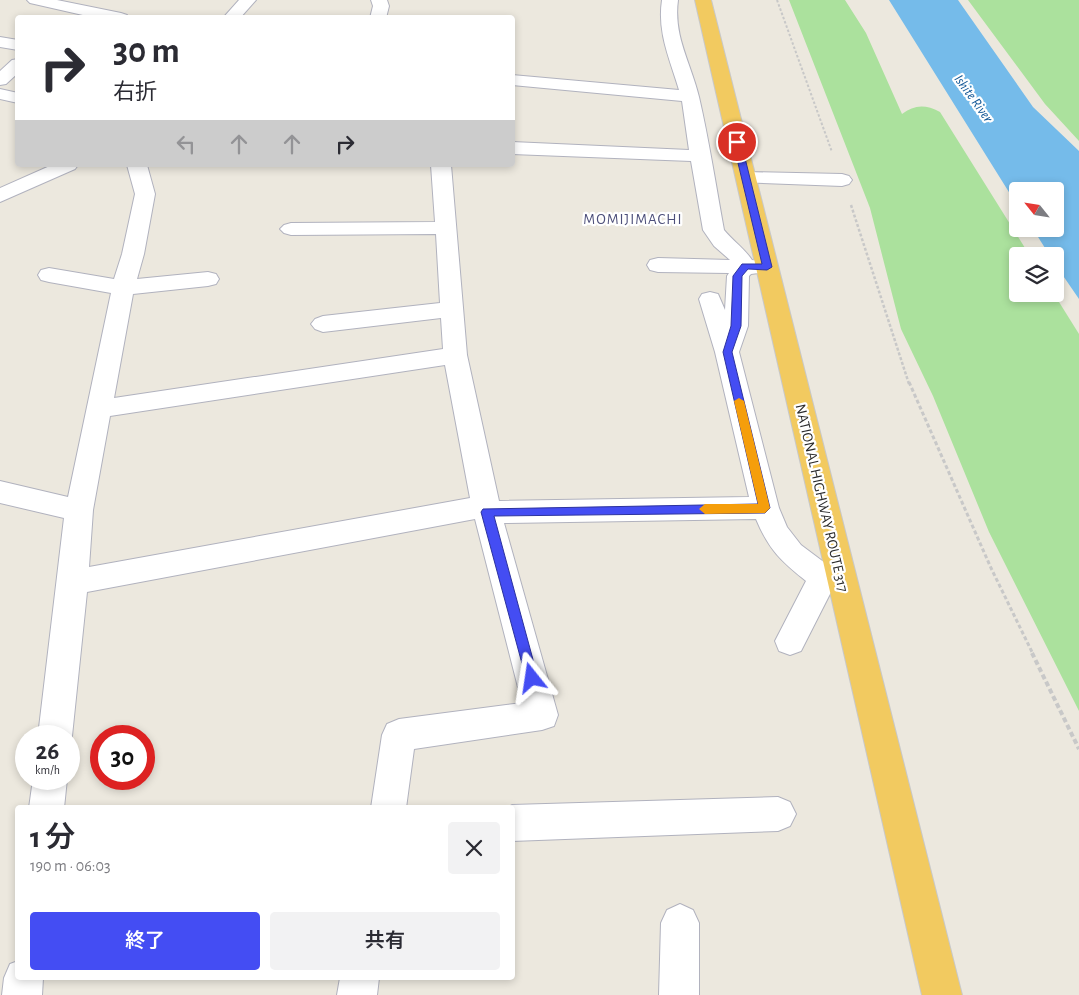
<!DOCTYPE html>
<html lang="ja">
<meta charset="utf-8">
<style>
:root{--surface:#fff;--page:#f2f2f3;--text:#2b2b33;--muted:#7c7c81;--accent:#444df3}
body{margin:0;font-family:"Alegreya Sans","Noto Sans JP",sans-serif;background:var(--page);color:var(--text);height:100vh;display:flex;flex-direction:column;font-size:19px;white-space:nowrap}
*{box-sizing:border-box;margin:0}
p{font-size:16px;color:var(--muted)}
.icon{flex:none;width:28px;height:28px;fill:none;stroke:currentColor;stroke-width:2;stroke-linecap:round;stroke-linejoin:round}
.map{position:relative;flex:1;overflow:hidden}
.panel{position:absolute;left:15px;top:805px;width:500px;height:175px;display:flex;flex-direction:column;background:var(--surface);border-radius:5px;box-shadow:0 2px 8px #0003}
.panel>*{flex:none}
.guide{position:absolute;left:15px;top:15px;width:500px;height:152px;border-radius:5px;box-shadow:0 2px 8px #0003;background:#fff;color:var(--text);overflow:hidden}
.needle{width:32px;rotate:300deg}
.controls{position:absolute;left:1009px;top:182px;display:grid;gap:10px}
.controls a{display:grid;place-items:center;width:55px;height:55px;border-radius:5px;background:var(--surface);box-shadow:0 2px 8px #0003;font-size:25px}
.speed{position:absolute;left:15px;top:725px;display:flex;gap:10px;font-size:25px;font-weight:700;text-align:center}
.speed>*{display:grid;place-content:center;width:65px;height:65px;border-radius:50%;background:var(--surface);box-shadow:0 2px 8px #0003;line-height:1}
.speed small{font-size:12px;font-weight:400}
.speed .limit{border:8px solid #d22;background:#fff;color:#111}
.pin{position:absolute;display:grid;place-items:center;width:42px;height:42px;color:#fff;margin:-21px;border:2px solid #fff;border-radius:50%;box-shadow:0 1px 5px #0007}
.me{position:absolute;width:55px;margin:-28px;rotate:345deg;stroke-linejoin:round;filter:drop-shadow(0 0 4px #0008)}
.turn{display:flex;align-items:center;gap:18px;height:105px;padding:0 15px;font-size:22px}
.turn .icon{width:65px;height:65px;stroke-width:2.5}
.turn b{display:block;font-size:35px;line-height:42px}
.lanes{display:flex;align-items:center;height:48px;padding:0 15px;background:#0003;justify-content:center;gap:25px;direction:ltr}
.lanes .off{opacity:.35}
.round{display:grid;place-items:center;flex:none;width:52px;height:52px;border-radius:5px;background:var(--page)}
.head{display:flex;align-items:center;justify-content:space-between;height:85px;padding:0 15px}
h1{font-size:30px;font-weight:600;line-height:38px}
.primary-button{display:flex;gap:10px;margin-top:auto;padding:10px 15px}
.primary-button a{flex:1;height:58px;border-radius:5px;background:var(--accent);color:#fff;font-size:20px;font-weight:600;line-height:58px;text-align:center}
.primary-button a+a{background:var(--page);color:var(--text)}
.map>svg:first-child{display:block}
.green{fill:#abe19d}
.water{fill:#75bbea}
.lines{fill:none;stroke-linecap:round;stroke-linejoin:round}
.minor-casing{stroke:#b1b2be;stroke-width:2}
.trunk-casing{stroke:#c8c8c8;stroke-width:2}
.path-far3{stroke:#c8c8c8;stroke-width:2;stroke-dasharray:2.5 2;stroke-linecap:butt}
.path-far2{stroke:#c8c8c8;stroke-width:2.5;stroke-dasharray:3 2;stroke-linecap:butt}
.path-far1{stroke:#c8c8c8;stroke-width:3;stroke-dasharray:4 2.5;stroke-linecap:butt}
.path{stroke:#c8c8c8;stroke-width:4;stroke-dasharray:5 3;stroke-linecap:butt}
.minor{fill:#fff;fill-rule:evenodd}
.trunk{fill:#f2ca60;fill-rule:evenodd}
.route{fill:#444df3;stroke:#2c329e}
.slow{fill:#f59e0b}
.labels{text-anchor:middle;stroke-width:4.5;stroke-linejoin:round;paint-order:stroke}
.far-water-label{font-size:14px;font-style:italic;fill:#135897;stroke:#fff}
.far-quarter-label{font-size:15px;letter-spacing:1px;fill:#4d4f7a;stroke:#fff}
.street-label{font-size:15px;fill:#2b2b2b;stroke:#fff}
</style>
<div class="map">
<svg width="1079" height="995" viewBox="0 0 1079 995">
<rect width="100%" height="100%" fill="#ece8de"/>
<path class="green" d="M 789,0 L 845,0 L 866,33 L 902,114 C 914,105 925,104 940,112 L 1030,256 L 1018,256 L 1018,294 L 1054,294 L 1079,334 L 1079,711 L 989,532 L 933,396 L 901,329 L 870,208 Z
M 968,0 L 1079,0 L 1079,141 L 1045,104 Z"/>
<path class="water" d="M 889,0 L 958,0 L 1033,107 L 1079,151 L 1079,299 L 1055,264 L 1055,256 L 1050,256 L 1033,229 L 1055,229 L 1055,191 L 1018,191 L 1017,205 Z"/>
<g class="lines">
<defs>
<path id="minor" d="M 27,0 L 57,0 L 121,13 L 127,15 L 129,18 L 96,18 L 30,3 Z
M 239,0 L 256,0 L 240,18 L 223,18 Z
M 371,0 L 387,0 L 389,6 L 386,18 L 370,18 L 373,6 Z
M 662,0 L 678,0 C 673,36 691,63 699,97 C 709,140 716,186 724,230 C 733,241 744,248 752,260 L 766,262 L 769,267 L 766,272 L 751,274 L 749,276 L 748,326 L 739,352 L 779,508 L 787,527 L 801,545 L 829,566 L 841,566 L 851,569 L 856,578 L 851,587 L 841,590 L 832,590 L 801,651 L 790,655 L 779,651 L 775,641 L 806,581 C 781,561 769,550 756,519 L 504,523 L 558,715 L 554,726 L 542,730 L 414,749 L 406,808 L 371,808 L 382,735 L 387,724 L 399,719 L 522,703 L 475,519 L 87,592 L 72,736 L 69,743 L 69,736 L 38,736 L 64,518 L 0,503 L 0,481 L 68,497 L 111,293 L 49,282 L 41,280 L 38,275 L 41,270 L 49,268 L 114,279 L 122,254 L 135,194 L 127,165 L 147,165 L 155,194 L 144,254 L 137,279 L 208,272 L 216,274 L 219,279 L 216,284 L 208,286 L 133,294 L 114,398 L 443,349 L 441,318 L 323,332 L 315,329 L 311,324 L 315,319 L 323,316 L 440,303 L 436,234 L 291,235 L 284,233 L 280,229 L 284,225 L 291,223 L 435,222 L 431,165 L 451,165 L 467,355 L 499,501 L 749,497 L 715,352 L 699,299 L 702,294 L 710,292 L 718,294 L 725,310 L 727,276 L 729,273 L 658,272 L 650,270 L 647,265 L 650,260 L 658,258 L 730,260 L 714,246 L 703,230 L 691,161 L 512,154 L 512,142 L 689,150 L 682,101 L 512,85 L 512,75 L 679,90 C 670,59 657,33 662,0 ZM 445,365 L 470,498 L 89,567 L 93,510 L 110,416 Z
M 0,37 L 18,40 L 18,50 L 0,47 Z
M 18,59 L 18,73 L 6,84 L 0,85 L 0,71 L 12,60 Z
M 0,89 L 18,93 L 18,103 L 0,99 Z
M 52,165 L 78,165 L 75,169 L 0,202 L 0,188 Z
M 746,172 L 842,174 L 849,176 L 852,180 L 849,184 L 842,186 L 739,182 L 736,178 L 739,174 Z
M 33,779 L 67,779 L 64,808 L 29,808 Z
M 778,797 L 790,802 L 796,814 L 790,826 L 778,831 L 512,841 L 512,808 L 507,808 L 512,805 Z
M 680,904 L 693,910 L 699,923 L 699,995 L 659,995 L 661,923 L 667,910 Z
M 18,961 L 18,978 L 43,978 L 42,995 L 2,995 L 4,978 L 10,964 Z
M 340,978 L 379,978 L 377,995 L 337,995 Z"/>
<path id="trunk" d="M 695,0 L 711,0 L 962,995 L 922,995 Z"/>
</defs>
<use href="#minor" class="minor-casing"/>
<use href="#trunk" class="trunk-casing"/>
<path class="path-far3" d="M 777,0 L 832,152"/>
<path class="path-far2" d="M 851,205 L 909,384"/>
<path class="path-far1" d="M 909,382 L 991,568 L 1033,654"/>
<path class="path" d="M 1032,653 L 1079,749"/>
<use href="#minor" class="minor"/>
<use href="#trunk" class="trunk"/>
</g>
<path class="route" d="M 737,140 L 741,142 L 772,267 L 767,270 L 748,269 L 742,276 L 741,326 L 732,352 L 770,508 L 765,513 L 494,516 L 538,678 L 536,682 L 532,684 L 527,682 L 481,512 L 483,509 L 758,504 L 723,352 L 731,326 L 733,276 L 742,264 L 762,264 L 733,142 Z"/>
<path class="slow" d="M 739,398 L 744,401 L 770,508 L 765,513 L 705,514 L 699,509 L 705,504 L 758,504 L 734,401 Z"/>
<g class="labels">
<g class="far-water-label">
<text transform="translate(974 98) rotate(54)" y="5">Ishite River</text>
</g>
<g class="far-quarter-label">
<text x="633" y="224">MOMIJIMACHI</text>
</g>
<g class="street-label">
<text transform="translate(822 498) rotate(77)" y="5">NATIONAL HIGHWAY ROUTE 317</text>
</g>
</g>
</svg>
<div class="controls">
<a><svg class="needle" viewBox="-14 -14 28 28"><path d="M0-13l5 13h-10z" fill="#e53935"/><path d="M0 13l5-13h-10z" fill="#7c7c81"/></svg></a>
<a><svg class="icon" aria-label="layers" viewBox="0 0 24 24"><path d="M12 4l9 5-9 5-9-5zM3 14l9 5 9-5"/></svg></a>
</div>
<div class="speed"><div>26<small>km/h</small></div><div class="limit">30</div></div>
<div class="pin" style="left:737px;top:142px;background:#d93025"><svg class="icon" aria-label="arrive" viewBox="0 0 24 24"><path d="M6 21V4h12l-3 4 3 4H6"/></svg></div>
<svg class="me" style="left:532px;top:678px" viewBox="-20 -20 40 40"><path d="M0-17L14 15 0 8-14 15z" fill="#444df3" stroke="#fff" stroke-width="4"/></svg>
<div class="guide">
<div class="turn"><svg class="icon" aria-label="right" viewBox="0 0 24 24"><path d="M7 20v-9h11M14 6l5 5-5 5"/></svg><div><b>30 m</b>右折</div></div>
<div class="lanes"><svg class="icon off" aria-label="left" viewBox="0 0 24 24"><path d="M17 20v-9H6M10 6l-5 5 5 5"/></svg><svg class="icon off" aria-label="ahead" viewBox="0 0 24 24"><path d="M12 20V5M6 11l6-6 6 6"/></svg><svg class="icon off" aria-label="ahead" viewBox="0 0 24 24"><path d="M12 20V5M6 11l6-6 6 6"/></svg><svg class="icon" aria-label="right" viewBox="0 0 24 24"><path d="M7 20v-9h11M14 6l5 5-5 5"/></svg></div>
</div>
<section class="panel">
<div class="head"><div><h1>1 分</h1><p>190 m · 06:03</p></div><a class="round"><svg class="icon" aria-label="close" viewBox="0 0 24 24"><path d="M6 6l12 12M18 6L6 18"/></svg></a></div>
<div class="primary-button"><a>終了</a><a>共有</a></div>
</section>
</div>
